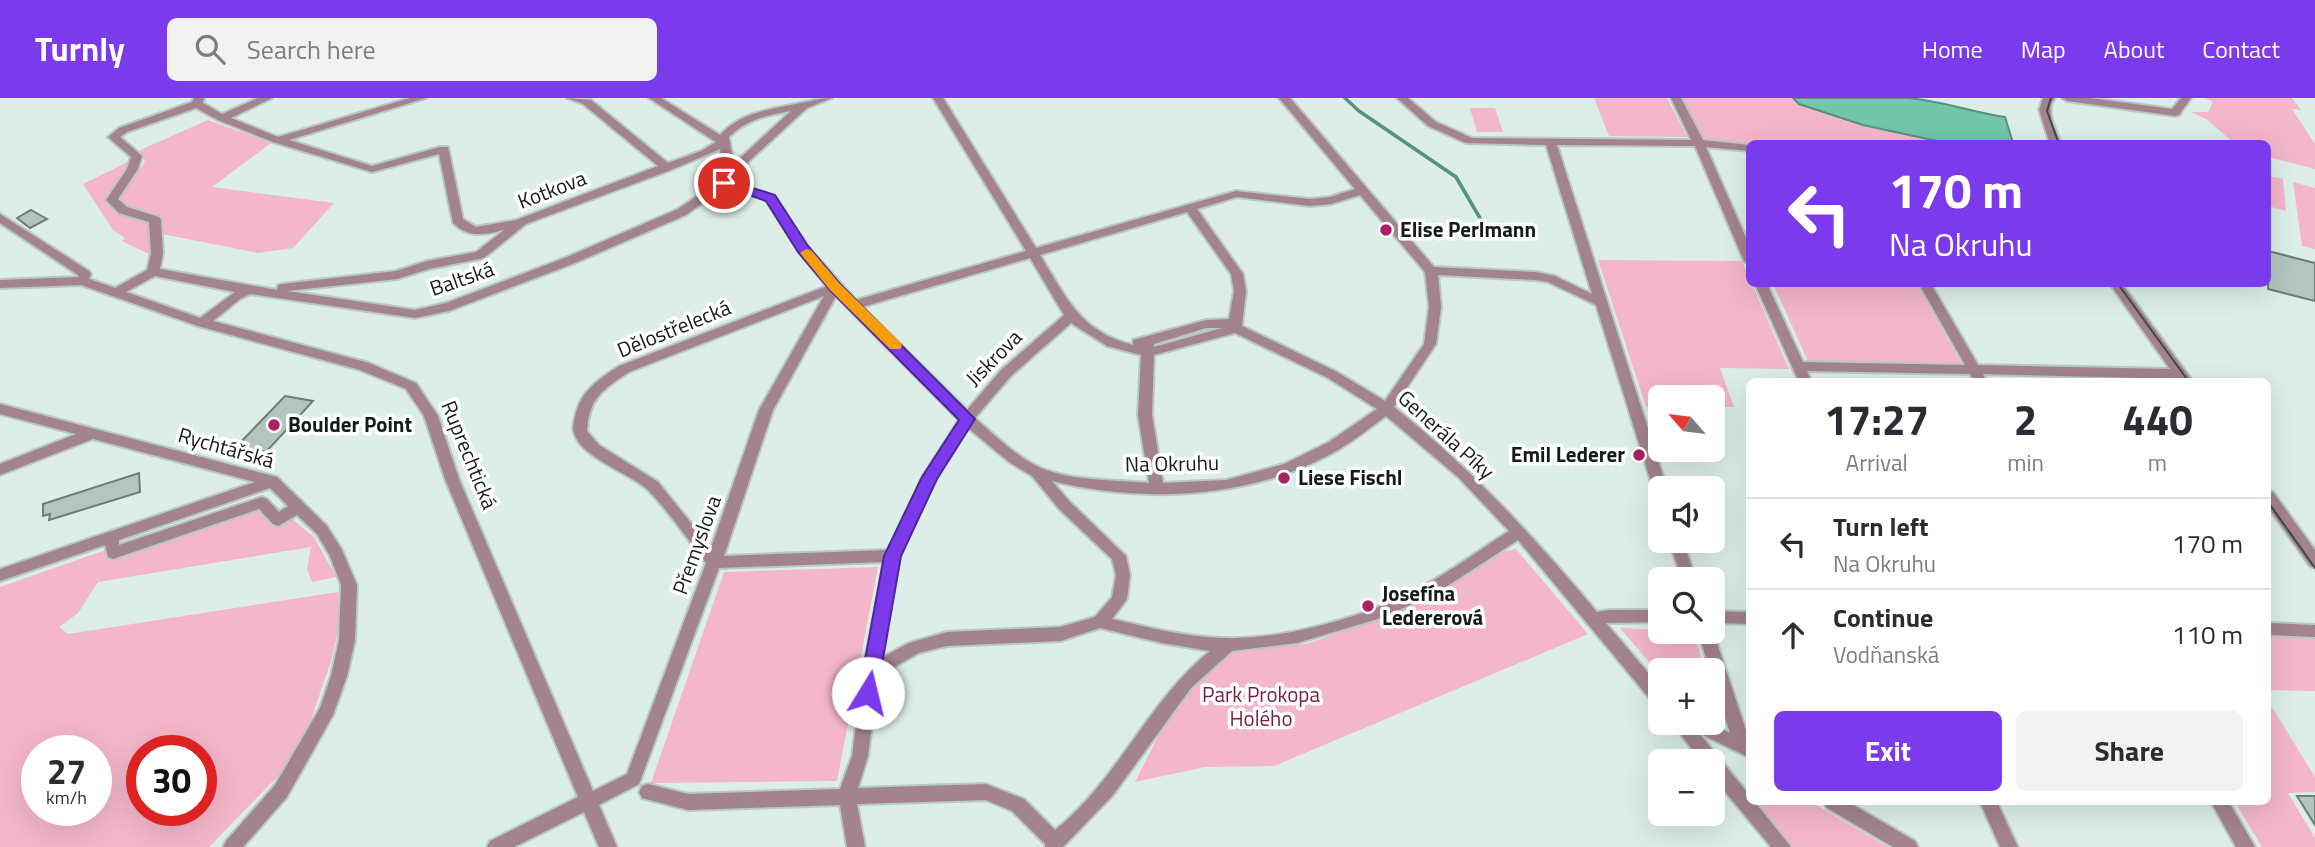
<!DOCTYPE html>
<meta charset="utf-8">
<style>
:root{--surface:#fff;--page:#f2f2f3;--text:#2b2b33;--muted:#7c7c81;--line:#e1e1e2;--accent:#7c3aed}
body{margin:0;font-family:"Titillium Web",sans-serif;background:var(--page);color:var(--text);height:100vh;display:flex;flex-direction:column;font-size:26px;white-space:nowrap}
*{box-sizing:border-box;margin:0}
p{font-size:23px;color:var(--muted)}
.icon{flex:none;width:38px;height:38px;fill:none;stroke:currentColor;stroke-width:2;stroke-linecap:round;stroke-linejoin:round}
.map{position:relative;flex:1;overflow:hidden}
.sheet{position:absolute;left:1746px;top:280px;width:525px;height:427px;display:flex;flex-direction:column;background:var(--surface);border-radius:10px;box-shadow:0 7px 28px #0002}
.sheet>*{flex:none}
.guide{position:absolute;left:1746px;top:42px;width:525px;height:147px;border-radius:10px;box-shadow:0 7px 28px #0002;background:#7c3aed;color:#fff;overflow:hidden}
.needle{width:46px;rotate:298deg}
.tools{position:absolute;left:1648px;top:287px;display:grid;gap:14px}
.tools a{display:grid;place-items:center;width:77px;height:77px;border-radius:10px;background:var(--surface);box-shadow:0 7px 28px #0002;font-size:35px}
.speed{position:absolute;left:21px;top:637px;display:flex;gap:14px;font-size:35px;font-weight:700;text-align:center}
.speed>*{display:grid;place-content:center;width:91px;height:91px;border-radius:50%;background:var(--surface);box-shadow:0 7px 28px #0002;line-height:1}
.speed small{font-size:18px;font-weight:400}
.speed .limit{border:10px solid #d22;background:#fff;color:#111}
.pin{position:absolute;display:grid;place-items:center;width:60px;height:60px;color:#fff;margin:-30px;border:4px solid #fff;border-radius:50%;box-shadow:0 2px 7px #0007}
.me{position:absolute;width:77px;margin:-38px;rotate:9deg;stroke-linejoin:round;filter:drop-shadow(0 0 5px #0008)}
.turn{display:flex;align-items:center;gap:24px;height:147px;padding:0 28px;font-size:32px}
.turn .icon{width:91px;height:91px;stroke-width:2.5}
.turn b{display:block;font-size:49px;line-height:60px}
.eta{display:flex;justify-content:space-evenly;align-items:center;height:119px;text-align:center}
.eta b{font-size:42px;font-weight:700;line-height:49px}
.action{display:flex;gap:14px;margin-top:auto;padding:14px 28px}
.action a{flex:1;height:80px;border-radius:10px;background:var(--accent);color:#fff;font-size:28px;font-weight:700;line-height:80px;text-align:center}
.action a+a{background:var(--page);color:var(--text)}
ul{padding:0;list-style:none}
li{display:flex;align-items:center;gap:21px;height:91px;padding:0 28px;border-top:2px solid var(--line)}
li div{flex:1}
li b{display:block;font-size:26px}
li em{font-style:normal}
header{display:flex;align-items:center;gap:42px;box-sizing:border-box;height:98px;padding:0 35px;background:var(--accent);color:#fff}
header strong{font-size:33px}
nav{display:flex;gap:38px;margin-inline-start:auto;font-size:24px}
.search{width:490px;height:63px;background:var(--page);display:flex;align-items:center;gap:18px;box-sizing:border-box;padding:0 24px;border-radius:10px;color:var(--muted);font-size:26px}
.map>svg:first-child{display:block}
.green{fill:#f4b6ca;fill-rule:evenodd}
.water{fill:#72c6aa;stroke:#56937e;stroke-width:2}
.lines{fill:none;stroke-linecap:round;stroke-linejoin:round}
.stream{stroke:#56937e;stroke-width:3.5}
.building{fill:#b4c5bf;stroke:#6d7d77;stroke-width:2}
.minor-casing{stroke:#b8c8c2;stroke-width:4}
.minor{fill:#a3838d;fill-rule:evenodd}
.tram{stroke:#404946;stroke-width:2}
.route{fill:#7c3aed;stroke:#51269a;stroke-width:2}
.slow{fill:#f59e0b}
.poi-dot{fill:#ab2163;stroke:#fff;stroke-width:2.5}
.labels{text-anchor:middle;stroke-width:7;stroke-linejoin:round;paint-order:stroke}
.street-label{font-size:21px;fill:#151b19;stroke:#fff}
.poi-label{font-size:21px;font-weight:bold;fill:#151b19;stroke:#fff;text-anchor:start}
.park-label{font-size:21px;fill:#731f44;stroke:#fff}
</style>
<header>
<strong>Turnly</strong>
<div class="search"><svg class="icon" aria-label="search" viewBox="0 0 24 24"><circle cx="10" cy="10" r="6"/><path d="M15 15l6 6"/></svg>Search here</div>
<nav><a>Home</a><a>Map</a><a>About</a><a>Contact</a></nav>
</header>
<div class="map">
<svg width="2315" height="749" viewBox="0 0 2315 749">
<rect width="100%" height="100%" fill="#dceee7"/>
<path class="green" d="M 1594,0 L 1667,0 L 1687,39 L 1609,38 Z
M 1681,0 L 1793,0 L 1800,6 L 1903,36 L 1946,45 L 1750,46 L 1750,48 C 1697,43 1704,48 1681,0 Z
M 2205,0 L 2292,0 L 2301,12 L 2292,11 L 2315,46 L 2315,71 L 2268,59 L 2268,46 L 2234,45 L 2206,21 L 2191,14 L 2208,14 L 2213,4 Z
M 1470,10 L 1495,10 L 1503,34 L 1477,34 Z
M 208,22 L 271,45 L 212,89 L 334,105 L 293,150 L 258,155 L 162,136 L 160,123 C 147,113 132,112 119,102 L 120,91 L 141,71 L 145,63 L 138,53 Z
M 132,62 C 127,79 112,87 110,105 C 120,118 141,115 153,127 L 153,158 L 122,143 L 125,140 L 113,132 L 83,86 Z
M 2268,78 L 2283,81 L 2286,113 L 2268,108 Z
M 2293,84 L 2315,90 L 2315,151 L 2302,148 Z
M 1598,162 L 1742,163 L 1789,271 L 1720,270 L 1734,309 L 1713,309 L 1713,299 L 1661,299 L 1661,309 L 1646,309 Z
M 1773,186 L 1917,186 L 1961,265 L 1808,263 Z
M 263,397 L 314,439 L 336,479 L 312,484 L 307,471 L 311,449 L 98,484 L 78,515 L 59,529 L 68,536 L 338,494 L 339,529 L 331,563 L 309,628 L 286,670 L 209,749 L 0,749 L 0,489 ZM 37,653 L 96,653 L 96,712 L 37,712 ZM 142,653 L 201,653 L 201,712 L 142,712 Z
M 1516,451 L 1588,536 L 1274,668 L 1205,669 L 1135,684 L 1180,595 L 1209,575 L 1226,555 L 1239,551 L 1306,546 L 1324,540 L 1423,501 L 1503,454 Z
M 878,469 L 837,683 L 651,685 L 724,474 Z
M 1620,530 L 1694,534 L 1705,572 L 1661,572 L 1661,578 Z
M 2268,537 L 2315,537 L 2315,593 L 2268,592 Z
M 2268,603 L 2315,679 L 2315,694 L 2288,695 L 2315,740 L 2315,749 L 2262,749 L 2235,704 L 2268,704 Z
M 1752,704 L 1811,704 L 1888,749 L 1790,749 Z"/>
<path class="water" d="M 1793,0 C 1831,0 1870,0 1908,0 C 1943,3 1971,14 2005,19 L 2013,45 L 1946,45 L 1863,27 L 1799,6 Z"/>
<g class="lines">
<path class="stream" d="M 1345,0 L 1359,13 L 1456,79 L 1484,127"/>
</g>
<path class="building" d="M 31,112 L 47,121 L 30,130 L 17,120 Z
M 2268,153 L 2315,165 L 2315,203 L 2268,191 Z
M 285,298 L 313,303 L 266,354 L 237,348 Z
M 139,375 L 140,394 L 49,422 L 50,416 L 43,418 L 43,406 Z
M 2297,698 L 2315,698 L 2315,727 Z"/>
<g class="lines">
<defs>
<path id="minor" d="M 194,0 L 204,0 L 203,5 L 222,16 L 258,0 L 272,0 L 231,20 L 278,39 L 410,0 L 426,0 L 289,42 L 372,68 L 440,49 L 448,49 L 463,121 L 476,129 L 516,122 L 658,68 L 583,6 L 567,0 L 591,2 L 668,65 L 701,53 L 716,44 L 649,0 L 661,0 L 720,37 C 742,13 770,12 800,5 C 812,3 820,0 832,0 L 807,10 L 747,65 L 731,84 L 774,98 L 807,148 L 856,202 L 1026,153 L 933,0 L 943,0 L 1036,150 L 1236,93 L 1310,101 L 1330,99 L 1355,91 L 1279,0 L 1290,0 L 1434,169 L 1536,174 L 1555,178 L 1592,196 L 1546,47 L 1466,45 L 1428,28 L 1397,0 L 1408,0 L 1436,24 L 1472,40 L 1691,42 L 1671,0 L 1681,0 L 1703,42 L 1750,47 L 1750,53 L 1706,49 L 1750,149 L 1750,167 L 1744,163 L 1695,48 L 1557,47 L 1667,390 L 1661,390 L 1661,399 L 1654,394 L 1596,207 L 1548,184 L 1536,182 L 1438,177 L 1441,209 L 1436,246 L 1394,309 C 1471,370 1535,440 1597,514 L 1609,512 L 1661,512 L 1661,524 L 1606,525 L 1661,590 L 1661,609 L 1655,607 L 1518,442 L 1438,494 L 1384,519 L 1297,545 L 1232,553 L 1191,590 L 1113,697 L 1063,749 L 1045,749 L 1045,746 L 1012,713 L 986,702 L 857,706 L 865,749 L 847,749 L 840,707 L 688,712 L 642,700 L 639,694 L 642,688 L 648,686 L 688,696 L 840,691 L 852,658 L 863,574 L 884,464 L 719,470 L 639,686 L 599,707 L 617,749 L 599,749 L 584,714 L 514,749 L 487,749 L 490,743 L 578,699 L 445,381 L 424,318 L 406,291 L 360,272 L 198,228 L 81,187 L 0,190 L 0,182 L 78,179 L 78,177 L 0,125 L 0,116 L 89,173 L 91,176 L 89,181 L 115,190 L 147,172 L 151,155 L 149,124 L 119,115 L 106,102 L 127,71 L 131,59 L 108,39 L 119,30 L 192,4 ZM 196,10 L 218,22 L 273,44 L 372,74 L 439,56 L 453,125 C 468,140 484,137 504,132 L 476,154 L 427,163 L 396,173 L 282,186 L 278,187 L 277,192 L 160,171 L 163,155 L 161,122 L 159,119 L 127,109 L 118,101 L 138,71 L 142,58 L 120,39 L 127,34 ZM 791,13 L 739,61 L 734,67 L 729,39 C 747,21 768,17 791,13 ZM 720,51 L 723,72 L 719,83 L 678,111 L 567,159 L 446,205 L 415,212 L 287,193 L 397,181 L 429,171 L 484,160 L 526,126 L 671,72 ZM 725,89 L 766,102 L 799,154 L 827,188 L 619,268 C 599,281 580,293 575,319 C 574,323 572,330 574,335 C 581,360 632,376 649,393 C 670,415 688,442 706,465 L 627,676 L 593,693 L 459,381 L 438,318 L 416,285 L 369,265 L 213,223 L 240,201 L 250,196 L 415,220 L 449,213 L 575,165 L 686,117 ZM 1360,97 L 1425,174 L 1429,209 L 1424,246 L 1385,303 L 1337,274 L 1242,228 L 1246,193 L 1243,176 L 1197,111 L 1237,99 L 1310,108 L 1331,106 ZM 1187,114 L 1231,176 L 1234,193 L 1229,221 L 1206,222 L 1133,242 L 1133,247 C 1080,234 1066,199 1040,157 ZM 1030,160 L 1064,217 L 1001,272 L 967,312 L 862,209 ZM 155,178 L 235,194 L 200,220 L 126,194 ZM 824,198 L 759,312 L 711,450 L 658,384 L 599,347 L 587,333 C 589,300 602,292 629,274 ZM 836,198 L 959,322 L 923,378 L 888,452 L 724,458 L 773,312 ZM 1071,225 L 1107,248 L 1141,257 L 1138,317 L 1149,385 C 1114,382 1073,383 1041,370 C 1016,359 995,337 975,320 L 1011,278 ZM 1206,230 L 1222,230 L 1154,249 L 1154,246 ZM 1235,235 L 1328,280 L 1377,311 L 1329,344 L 1284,366 L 1226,382 L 1163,385 L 1152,317 L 1154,257 ZM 1386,318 L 1458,379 L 1509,433 C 1478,453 1447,476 1414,493 C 1361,520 1283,542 1223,540 C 1185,539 1148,529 1112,521 L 1127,501 L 1130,477 L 1126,458 L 1069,403 L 1052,383 C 1146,406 1253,401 1338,352 C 1355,342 1371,329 1386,318 ZM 968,330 L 1009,364 L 1032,378 L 1059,411 L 1112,461 L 1116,477 L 1112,499 L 1095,519 L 1060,529 L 947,534 L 909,545 L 881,560 L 900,458 L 936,380 ZM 1100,530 L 1162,545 L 1210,553 C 1148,603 1118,682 1055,732 L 1024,701 L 986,686 L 858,690 L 868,658 L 878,578 L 919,555 L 947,548 L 1060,543 Z
M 2043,0 L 2055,0 C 2044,12 2056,32 2061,46 L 2050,46 L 2039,12 Z
M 2062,0 L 2090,0 L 2172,11 L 2181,0 L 2191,0 L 2179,17 L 2175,18 L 2067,3 Z
M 1755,186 L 1767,186 L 1803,264 L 1965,267 L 1919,186 L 1931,186 L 1978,267 L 2170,271 L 2110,186 L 2122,186 L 2191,281 L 2189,284 L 2179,284 L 2177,281 L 1983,276 L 1987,284 L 1974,284 L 1970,276 L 1807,273 L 1812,284 L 1799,284 Z
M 0,306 L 277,379 L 327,428 L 342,452 L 357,487 L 355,542 L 347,578 L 333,617 L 287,699 L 243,749 L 223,749 L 226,743 L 275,687 L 320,610 L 331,578 L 339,542 L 341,487 L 330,458 L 317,436 L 297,417 L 278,428 L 273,426 L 259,411 L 113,461 L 108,459 L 105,447 L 0,483 L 0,471 L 255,384 L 93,341 L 0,377 L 0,366 L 76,336 L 0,316 ZM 270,390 L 288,408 L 279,414 L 267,401 L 262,399 L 119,447 L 119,442 Z
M 2268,393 L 2273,394 L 2315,452 L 2315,470 L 2310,468 L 2268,409 Z
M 1669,443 L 1683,443 L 1696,481 L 1682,481 Z
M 1713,513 L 1750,514 L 1750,526 L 1713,525 Z
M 2268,525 L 2315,527 L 2315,539 L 2268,537 Z
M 1713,533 L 1750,645 L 1750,657 L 1746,658 L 1699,635 L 1750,698 L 1750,704 L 1755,704 L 1791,749 L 1771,749 L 1713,679 L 1713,663 L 1701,663 L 1672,625 L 1710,625 L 1730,635 L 1713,582 L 1713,572 L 1710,572 L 1698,534 Z
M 1824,704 L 1848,704 L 1915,743 L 1918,749 L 1893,749 L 1827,710 Z
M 1980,704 L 1997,704 L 2018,749 L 2000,749 Z
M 2211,704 L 2229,704 L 2255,749 L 2236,749 Z"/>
</defs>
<use href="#minor" class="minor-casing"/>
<use href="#minor" class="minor"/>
<path class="tram" d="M 2051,0 L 2047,13 L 2059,46
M 2118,186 L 2189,284
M 2268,404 L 2315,470"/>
</g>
<path class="route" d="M 724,81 L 775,97 L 808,148 L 840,186 L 975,321 L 937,381 L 901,458 L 877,595 L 874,601 L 868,603 L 861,601 L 859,595 L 884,458 L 922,379 L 959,322 L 830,192 L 798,154 L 766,103 L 720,87 L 718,85 Z"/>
<path class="slow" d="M 806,151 L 811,152 L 840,186 L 900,244 L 902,248 L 900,251 L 890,251 L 830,192 L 800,155 Z"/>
<g class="poi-dot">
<circle cx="1386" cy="132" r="7"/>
<circle cx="274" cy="327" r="7"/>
<circle cx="1639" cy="357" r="7"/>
<circle cx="1284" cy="380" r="7"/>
<circle cx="1368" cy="508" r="7"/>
</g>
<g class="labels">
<g class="street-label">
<text transform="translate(552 92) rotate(-21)" y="7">Kotkova</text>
<text transform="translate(462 181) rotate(-19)" y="7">Baltská</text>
<text transform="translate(674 231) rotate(-22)" y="7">Dělostřelecká</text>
<text transform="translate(994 260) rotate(-45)" y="7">Jiskrova</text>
<text transform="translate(1446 337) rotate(42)" y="7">Generála Píky</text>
<text transform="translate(226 350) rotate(16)" y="7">Rychtářská</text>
<text transform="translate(469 357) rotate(68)" y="7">Ruprechtická</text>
<text transform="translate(1172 366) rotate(-1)" y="7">Na Okruhu</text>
<text transform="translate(697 447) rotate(-70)" y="7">Přemyslova</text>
</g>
<g class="poi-label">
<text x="1400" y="139">Elise Perlmann</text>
<text x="288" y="334">Boulder Point</text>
<text x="1625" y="364" text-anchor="end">Emil Lederer</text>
<text x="1298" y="387">Liese Fischl</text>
<text x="1382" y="503">Josefína<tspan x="1382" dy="24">Ledererová</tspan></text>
</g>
<g class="park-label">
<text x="1261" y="604">Park Prokopa<tspan x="1261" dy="24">Holého</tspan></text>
</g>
</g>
</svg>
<div class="tools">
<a><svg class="needle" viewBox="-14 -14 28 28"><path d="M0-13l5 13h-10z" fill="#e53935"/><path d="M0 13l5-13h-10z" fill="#7c7c81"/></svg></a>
<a><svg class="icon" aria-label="sound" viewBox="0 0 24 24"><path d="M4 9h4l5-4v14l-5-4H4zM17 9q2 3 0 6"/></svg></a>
<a><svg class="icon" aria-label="search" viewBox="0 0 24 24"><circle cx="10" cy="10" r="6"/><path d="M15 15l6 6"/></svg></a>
<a>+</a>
<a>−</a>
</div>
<div class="speed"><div>27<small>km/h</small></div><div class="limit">30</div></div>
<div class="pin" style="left:724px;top:85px;background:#d93025"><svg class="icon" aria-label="arrive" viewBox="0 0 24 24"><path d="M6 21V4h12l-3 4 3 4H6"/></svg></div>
<svg class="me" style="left:868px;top:595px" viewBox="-20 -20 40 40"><circle r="19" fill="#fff"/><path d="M0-13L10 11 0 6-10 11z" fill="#7c3aed"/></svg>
<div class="guide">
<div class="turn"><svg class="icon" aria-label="left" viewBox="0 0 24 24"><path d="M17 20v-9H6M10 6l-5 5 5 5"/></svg><div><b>170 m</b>Na Okruhu</div></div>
</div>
<section class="sheet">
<div class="eta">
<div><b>17:27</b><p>Arrival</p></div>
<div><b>2</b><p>min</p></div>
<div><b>440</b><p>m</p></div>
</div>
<ul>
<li><svg class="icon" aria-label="left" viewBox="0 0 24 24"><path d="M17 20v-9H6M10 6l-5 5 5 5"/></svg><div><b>Turn left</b><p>Na Okruhu</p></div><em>170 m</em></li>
<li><svg class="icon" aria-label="ahead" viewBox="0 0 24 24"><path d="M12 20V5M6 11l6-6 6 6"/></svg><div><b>Continue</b><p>Vodňanská</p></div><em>110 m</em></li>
</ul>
<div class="action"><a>Exit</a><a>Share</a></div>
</section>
</div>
